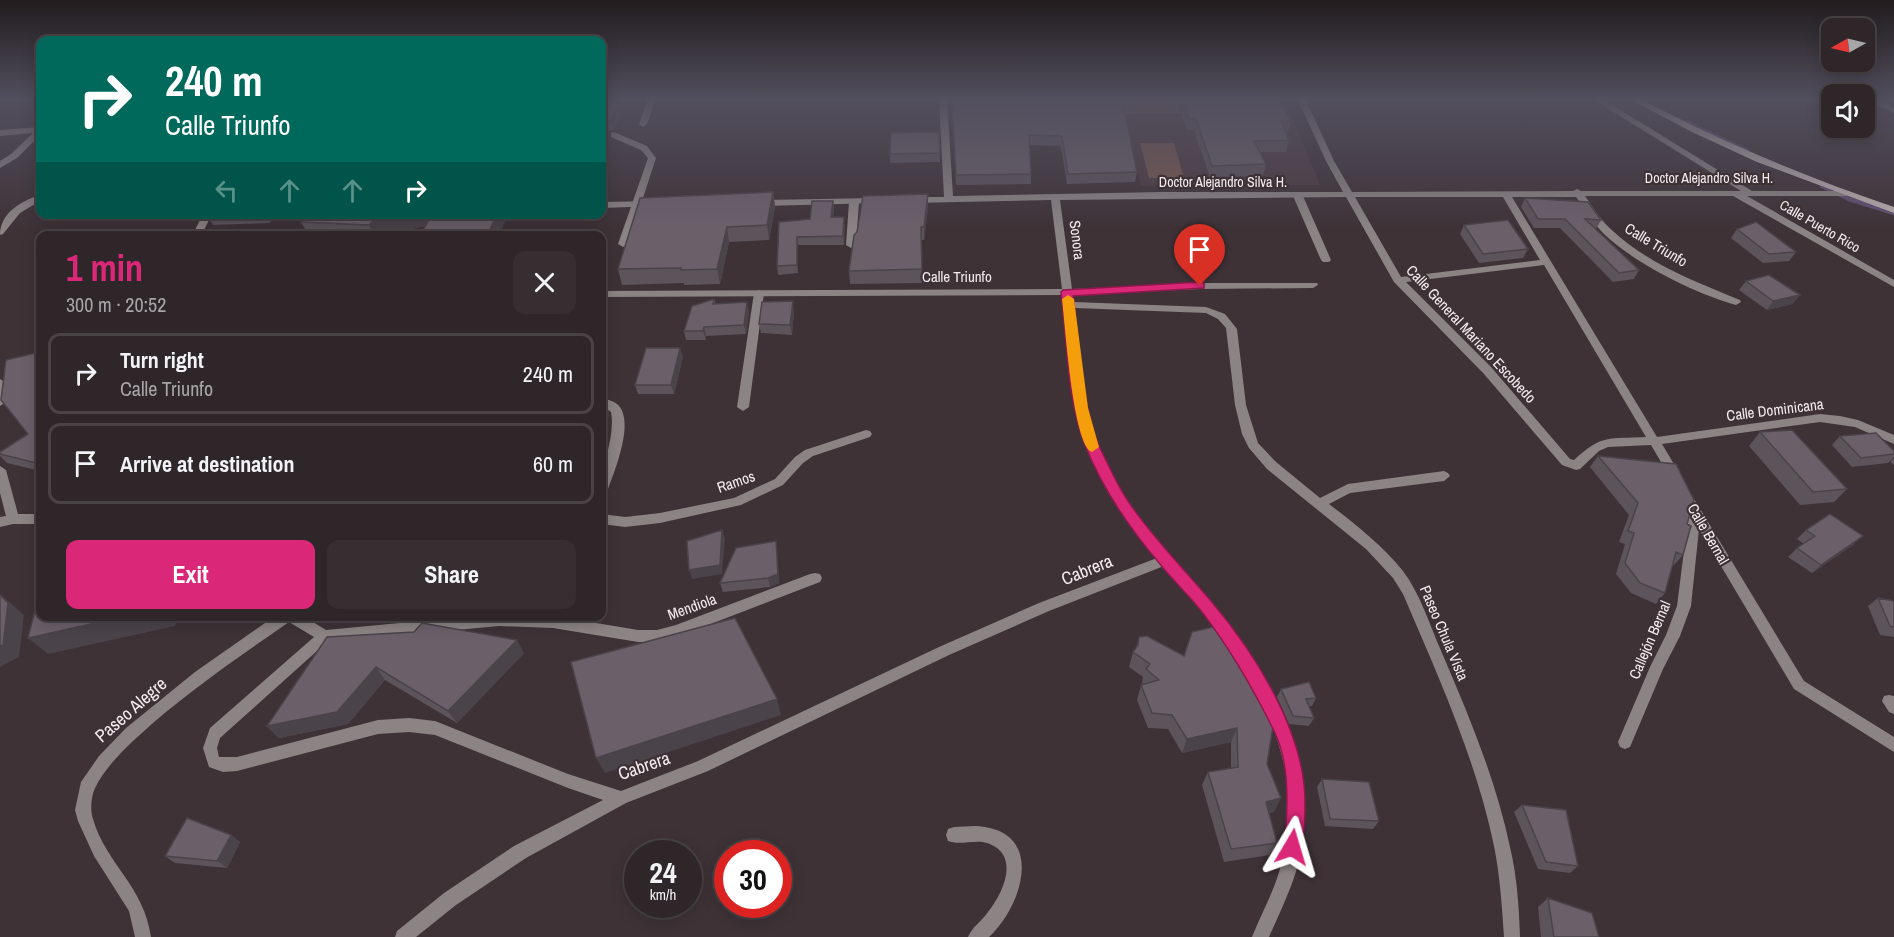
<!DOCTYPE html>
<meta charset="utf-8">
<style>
:root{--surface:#2e2629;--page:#362e31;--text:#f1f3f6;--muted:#a7a5a8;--line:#494346;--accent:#db2777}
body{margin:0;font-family:"Archivo Narrow",sans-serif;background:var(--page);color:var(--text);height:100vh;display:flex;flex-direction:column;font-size:22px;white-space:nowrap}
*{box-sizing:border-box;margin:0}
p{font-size:20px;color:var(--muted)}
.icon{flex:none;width:33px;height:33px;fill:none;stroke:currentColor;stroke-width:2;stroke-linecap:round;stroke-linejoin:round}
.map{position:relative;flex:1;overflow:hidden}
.sheet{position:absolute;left:36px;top:231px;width:570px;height:390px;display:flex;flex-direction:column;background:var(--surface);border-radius:12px;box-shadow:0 3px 15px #0003,0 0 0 2px var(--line)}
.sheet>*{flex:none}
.banner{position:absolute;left:36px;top:36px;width:570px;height:183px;border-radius:12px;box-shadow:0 3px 15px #0003,0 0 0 2px var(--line);background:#00695c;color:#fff;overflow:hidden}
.needle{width:39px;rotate:262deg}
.buttons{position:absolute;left:1821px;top:18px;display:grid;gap:12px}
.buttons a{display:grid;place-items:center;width:54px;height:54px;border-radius:12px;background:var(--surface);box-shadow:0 3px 15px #0003,0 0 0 2px var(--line);font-size:30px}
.speed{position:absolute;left:624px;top:840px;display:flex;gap:12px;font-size:30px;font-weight:700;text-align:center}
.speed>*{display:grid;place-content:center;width:78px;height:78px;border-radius:50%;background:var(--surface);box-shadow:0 3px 15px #0003,0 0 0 2px var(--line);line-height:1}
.speed small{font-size:15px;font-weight:400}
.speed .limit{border:9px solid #d22;background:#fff;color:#111}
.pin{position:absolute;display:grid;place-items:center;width:51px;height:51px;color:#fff;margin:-62px -26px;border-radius:50% 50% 50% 0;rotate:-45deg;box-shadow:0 0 6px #0007}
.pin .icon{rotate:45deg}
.me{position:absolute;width:66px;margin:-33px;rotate:7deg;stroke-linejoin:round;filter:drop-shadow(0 0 4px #0008)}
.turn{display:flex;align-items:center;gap:21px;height:126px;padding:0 30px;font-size:27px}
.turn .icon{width:78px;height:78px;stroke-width:2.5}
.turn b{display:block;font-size:42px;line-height:51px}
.lanes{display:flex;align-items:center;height:57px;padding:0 30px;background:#0003;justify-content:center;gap:30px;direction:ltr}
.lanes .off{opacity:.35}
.round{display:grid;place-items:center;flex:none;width:63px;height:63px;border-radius:12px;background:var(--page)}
.summary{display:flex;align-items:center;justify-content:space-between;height:102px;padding:0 30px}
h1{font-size:36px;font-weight:800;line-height:45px;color:var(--accent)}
.cta{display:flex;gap:12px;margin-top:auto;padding:12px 30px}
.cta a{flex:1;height:69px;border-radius:12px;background:var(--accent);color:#fff;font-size:24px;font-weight:800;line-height:69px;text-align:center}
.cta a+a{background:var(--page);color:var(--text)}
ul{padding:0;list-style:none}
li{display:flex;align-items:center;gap:18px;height:81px;margin:0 12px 9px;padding:0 18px;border:3px solid var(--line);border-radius:12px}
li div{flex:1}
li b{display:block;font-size:22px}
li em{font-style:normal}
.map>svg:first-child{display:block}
.built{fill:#4c3a41}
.green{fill:#78584e}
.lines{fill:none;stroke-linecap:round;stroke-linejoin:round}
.stream{stroke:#604e72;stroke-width:4.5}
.lane{fill:#8b8384;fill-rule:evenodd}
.street{fill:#8b8384;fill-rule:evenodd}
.secondary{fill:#baafaf;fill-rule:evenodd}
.wall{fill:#5c535b}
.shaded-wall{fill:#4b434a}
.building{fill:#6b606a;stroke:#4b434a;stroke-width:1.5}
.route{fill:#db2777;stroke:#8e194d;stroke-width:1.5}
.slow{fill:#f59e0b}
.labels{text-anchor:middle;stroke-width:4.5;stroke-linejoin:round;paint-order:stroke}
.far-street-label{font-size:14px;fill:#f3ebee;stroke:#3e3237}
.street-label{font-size:15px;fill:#f3ebee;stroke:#3e3237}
.near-street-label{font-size:18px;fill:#f3ebee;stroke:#3e3237}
</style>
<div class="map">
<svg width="1894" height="937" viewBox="0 0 1894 937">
<rect width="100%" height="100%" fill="#3e3237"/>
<path class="built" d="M 1052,98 L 1285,98 L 1320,185 L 1141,186 L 1133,158 L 1062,156 Z"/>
<path class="green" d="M 1121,98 L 1176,98 L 1181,113 L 1125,114 Z
M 1140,143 L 1174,143 L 1184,178 L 1149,178 Z"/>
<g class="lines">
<path class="stream" d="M 1686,122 L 1747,151
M 1822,186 L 1849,199 L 1894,213"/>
<path class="lane" d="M 648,98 L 656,98 L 647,124 L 643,127 L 639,124 Z
M 614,132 L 647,146 L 656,158 L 628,244 L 623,247 L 618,244 L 648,158 L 641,150 L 611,137 L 611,133 Z
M 1298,193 L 1303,196 L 1331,260 L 1329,262 L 1323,262 L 1321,260 L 1293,196 Z
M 854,199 L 859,202 L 856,245 L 851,248 L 846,245 L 849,202 Z
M 759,290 L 764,293 L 749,407 L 743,411 L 737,407 L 754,293 Z
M 602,398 C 608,400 615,401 619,406 C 634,423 615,470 608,489 L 606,492 L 602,494 C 599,466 616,440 611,412 L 602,406 Z"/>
<path class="street" d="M 939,98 L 947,98 L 953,196 L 1162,192 L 1343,192 L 1326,161 L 1297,98 L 1305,98 L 1334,161 L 1352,192 L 1573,191 L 1577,189 L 1581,191 L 1741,191 L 1591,98 L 1601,98 L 1752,191 L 1848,191 L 1848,195 L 1845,196 L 1747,196 L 1894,280 L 1894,287 L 1733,196 L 1585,196 C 1594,209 1602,222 1614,232 C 1649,264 1696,282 1740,300 L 1741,302 L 1736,305 C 1696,294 1634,263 1604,234 C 1593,223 1585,209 1576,197 L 1512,197 L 1657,437 L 1820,414 L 1840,416 L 1858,420 L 1894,435 L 1894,444 L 1855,427 L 1820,422 L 1662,444 L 1681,476 L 1675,481 L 1671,479 L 1651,445 L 1608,447 L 1599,451 L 1580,469 L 1576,470 L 1562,465 L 1484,374 L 1394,282 L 1346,197 L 1060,200 L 1072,289 L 1200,283 L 1317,283 L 1318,285 L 1313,288 L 1200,289 L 1073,295 L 1074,302 L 1206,307 L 1225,314 L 1237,329 L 1246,405 L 1258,443 L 1276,462 L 1320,498 L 1348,484 L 1444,471 L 1448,473 L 1450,476 L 1444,481 L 1350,493 L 1329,504 C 1355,524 1382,545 1403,571 C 1421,595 1430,626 1442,653 C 1469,716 1496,780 1510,847 C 1517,876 1519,907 1520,937 L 1504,937 C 1502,907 1500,876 1494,846 C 1476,759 1438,676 1403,594 L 1393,578 L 1366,549 L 1267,469 L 1249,448 L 1242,434 L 1235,405 L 1226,328 L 1218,319 L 1206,313 L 1075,308 C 1082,363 1083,417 1108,467 C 1133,517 1174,558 1210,601 C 1271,674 1322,763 1299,861 C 1292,888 1280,912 1269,937 L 1252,937 C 1262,912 1276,888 1282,861 C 1312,742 1235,652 1164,566 L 1049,611 L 949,655 L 708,771 L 626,803 L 526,858 L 456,905 L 416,937 L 395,937 L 397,931 L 444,893 L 514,846 L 603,800 L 568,788 L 435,735 L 409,732 L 378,734 L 237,771 L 223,772 L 209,767 L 203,748 L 210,728 L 314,637 L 289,622 C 243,654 196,686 153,723 C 132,742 108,762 95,788 C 91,797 90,810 93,819 C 106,864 144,886 151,937 L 135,937 L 129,911 L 94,856 L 78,821 L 75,810 L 81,782 L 99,756 L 126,728 L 195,672 L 275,616 L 303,616 L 326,630 L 474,616 L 554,616 L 638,630 L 657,630 L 676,625 L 810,574 L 815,573 L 820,574 L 822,578 L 820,582 L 682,635 L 657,642 L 638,642 L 553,628 L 499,626 L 327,642 L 220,738 L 217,748 L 219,757 L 237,757 L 378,720 L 409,718 L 435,721 L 568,774 L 621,791 L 698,761 L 939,647 L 1039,603 L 1157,558 C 1125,518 1092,473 1079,423 C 1068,382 1068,337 1063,295 L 602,297 L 602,291 L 1062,289 L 1051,200 L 912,203 L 907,200 L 912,197 L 944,197 ZM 1355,197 L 1503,197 L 1540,260 L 1401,277 ZM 1544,265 L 1646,437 C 1609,439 1602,434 1574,460 L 1570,459 L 1492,368 L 1406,282 Z
M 1864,98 L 1874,98 L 1894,108 L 1894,113 Z
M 40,127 L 40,135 L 17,158 L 0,168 L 0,161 L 11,154 L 33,133 L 0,136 L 0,130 Z
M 40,195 L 40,201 L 20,213 L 3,234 L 0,235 C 0,213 21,201 40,195 Z
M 876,198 L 881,201 L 879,203 L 759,206 L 754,203 L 759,200 Z
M 654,201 L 657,202 L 657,206 L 602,208 L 602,202 Z
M 203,214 L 212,214 L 201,236 L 192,236 Z
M 0,379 L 6,383 L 6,402 L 0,406 Z
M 866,430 L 870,431 L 872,434 L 870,437 L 813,456 L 803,463 L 783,485 L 741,505 L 660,523 L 625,527 L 602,524 L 602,514 L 625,517 L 660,513 L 734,498 L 775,479 L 795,457 L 805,450 Z
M 0,466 L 6,470 L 18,514 L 40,514 L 40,524 L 13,524 L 0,527 L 0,517 L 6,516 L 0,493 Z
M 1685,489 L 1689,491 L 1699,507 L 1804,681 L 1894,737 L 1894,752 L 1794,689 L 1699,529 L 1691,606 L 1680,636 L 1663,669 L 1630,747 L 1625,749 L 1620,747 L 1618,742 L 1650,667 L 1666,635 L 1677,606 L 1689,511 L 1679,494 L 1681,491 Z
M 1889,695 L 1894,696 L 1894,714 L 1889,712 L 1882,701 L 1884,696 Z
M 975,826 C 1046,829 1024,904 989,937 L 968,937 C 972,927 982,921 988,912 C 1003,893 1020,857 990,844 C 977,838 961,846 948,841 L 946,835 L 948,829 L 954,827 Z"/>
<path class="secondary" d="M 1628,98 L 1639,98 C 1721,142 1806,177 1894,207 L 1894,213 L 1757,162 L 1692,132 Z"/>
</g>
<path class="wall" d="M 951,98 L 1122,98 L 1137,172 L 1135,182 L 1067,184 L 1061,146 L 1029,145 L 1031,174 L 1031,184 L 956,185 Z
M 1177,98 L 1285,98 L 1284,101 L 1281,101 L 1291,121 L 1288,132 L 1286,132 L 1289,140 L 1286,152 L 1260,152 L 1266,164 L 1263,176 L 1210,177 L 1194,130 L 1187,130 Z
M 602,102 L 619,102 L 622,111 L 614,130 L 602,131 Z
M 939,132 L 940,162 L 890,163 L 890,154 Z
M 773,192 L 775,207 L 769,240 L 729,242 L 720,284 L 684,285 L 684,283 L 622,285 L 618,269 Z
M 1525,198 L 1601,220 L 1596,229 L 1595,229 L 1639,270 L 1634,279 L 1613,282 L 1560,228 L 1534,228 L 1521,207 Z
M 833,201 L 834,209 L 833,217 L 845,226 L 844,245 L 798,245 L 798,273 L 778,275 L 777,266 L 810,219 Z
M 928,208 L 924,240 L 921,240 L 922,283 L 850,284 L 849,271 Z
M 207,214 L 276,214 L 270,223 L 213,225 Z
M 301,222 L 425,226 L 382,236 L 309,236 Z
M 1464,225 L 1528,249 L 1523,258 L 1479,263 L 1460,234 Z
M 1737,229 L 1796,252 L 1789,261 L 1763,263 L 1731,238 Z
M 1746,281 L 1800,295 L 1792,304 L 1767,310 L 1739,290 Z
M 714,299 L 716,304 L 749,311 L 746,334 L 706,336 L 706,340 L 686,340 L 684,331 Z
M 794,311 L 792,335 L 761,333 L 759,324 Z
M 40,352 L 40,471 L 7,463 L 0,456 L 0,452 L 28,434 Z
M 683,357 L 674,394 L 638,394 L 635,385 Z
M 1760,432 L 1847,489 L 1834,502 L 1800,505 L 1749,446 Z
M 1840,436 L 1894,451 L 1894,457 L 1888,463 L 1852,467 L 1832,445 Z
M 1598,456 L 1687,524 L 1683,555 L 1673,566 L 1672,565 L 1665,593 L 1656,604 L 1631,593 L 1616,574 L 1625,544 L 1619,542 L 1629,515 L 1590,467 Z
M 1894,458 L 1894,465 L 1890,462 Z
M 1806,530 L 1853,545 L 1812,573 L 1788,557 L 1797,548 L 1804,544 L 1797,539 Z
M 777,550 L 779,583 L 770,587 L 723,592 L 720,583 Z
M 1878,598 L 1894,601 L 1894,637 L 1880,635 L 1868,606 Z
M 414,632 L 524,653 L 457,723 L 385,680 L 348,724 L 279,738 L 267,726 Z
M 1139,637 L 1184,656 L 1267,764 L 1274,812 L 1269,813 L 1277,843 L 1270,855 L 1224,862 L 1202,785 L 1208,772 L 1231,768 L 1231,742 L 1182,753 L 1168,729 L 1148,728 L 1137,700 L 1141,685 L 1143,685 L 1142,683 L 1143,677 L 1129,667 L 1133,652 L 1136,648 Z
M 1281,689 L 1316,698 L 1312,706 L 1309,706 L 1314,718 L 1309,726 L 1289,724 L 1277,697 Z
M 1322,779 L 1379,821 L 1373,829 L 1325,826 L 1317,787 Z
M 1522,805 L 1578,866 L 1570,873 L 1538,869 L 1514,812 Z
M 231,835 L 240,842 L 227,868 L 175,863 L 165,856 Z
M 1548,898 L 1599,937 L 1541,937 L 1538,907 Z"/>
<path class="shaded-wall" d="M 0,98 L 18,98 L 0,111 Z
M 619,102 L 622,111 L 614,130 L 611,121 Z
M 773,192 L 775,207 L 769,240 L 767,225 Z
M 928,194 L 928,208 L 924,240 L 924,227 Z
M 833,201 L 834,209 L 832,226 L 831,217 Z
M 265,214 L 276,214 L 270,223 Z
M 408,214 L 438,214 L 441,222 L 382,236 L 374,236 L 369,225 L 372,222 Z
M 497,214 L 508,214 L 499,236 L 487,236 Z
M 844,217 L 845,226 L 844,245 L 843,236 Z
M 727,227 L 729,242 L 720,284 L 717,269 Z
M 797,237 L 798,245 L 798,273 L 797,265 Z
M 1800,295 L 1792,304 L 1767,310 L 1773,301 Z
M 793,301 L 794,311 L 792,335 L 790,325 Z
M 747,302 L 749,311 L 746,334 L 744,325 Z
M 704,327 L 706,336 L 706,340 L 703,331 Z
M 680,348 L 683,357 L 674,394 L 671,385 Z
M 604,400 L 609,413 L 603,454 L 602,451 L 602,417 Z
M 722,530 L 725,539 L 722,574 L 692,579 L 689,570 Z
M 1863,536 L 1853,545 L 1812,573 L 1821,565 Z
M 776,541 L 777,550 L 779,583 L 770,587 L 768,578 Z
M 0,594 L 24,615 L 19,657 L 0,667 Z
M 127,616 L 179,616 L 175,626 L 48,654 L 28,638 Z
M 517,640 L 524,653 L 457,723 L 448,711 Z
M 376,667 L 385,680 L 348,724 L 279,738 L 267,726 Z
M 777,699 L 781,715 L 605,773 L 596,758 Z
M 1237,728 L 1231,742 L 1182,753 L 1187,739 Z
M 1281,798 L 1274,812 L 1259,815 L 1266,802 Z
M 231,835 L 240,842 L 227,868 L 217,861 Z"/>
<path class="building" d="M 952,98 L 1122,98 L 1137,172 L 1068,174 L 1062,136 L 1029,135 L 1031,174 L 956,175 Z
M 1183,98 L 1279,98 L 1291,121 L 1281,121 L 1289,140 L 1254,141 L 1266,164 L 1212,166 L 1196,119 L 1189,119 Z
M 602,102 L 619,102 L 611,121 L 602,122 Z
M 939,132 L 940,153 L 890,154 L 891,133 Z
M 773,192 L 767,225 L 727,227 L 717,269 L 681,270 L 681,268 L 618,269 L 640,198 Z
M 928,194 L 924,227 L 921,227 L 922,269 L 849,271 L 854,235 L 857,232 L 863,196 Z
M 1525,198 L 1588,202 L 1601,220 L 1585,219 L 1639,270 L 1619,273 L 1565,219 L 1538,219 Z
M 812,201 L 833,201 L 831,217 L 844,217 L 843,236 L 797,237 L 797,265 L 777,266 L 779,222 L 810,219 Z
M 307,214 L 408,214 L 372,222 L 369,225 L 301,222 Z
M 432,214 L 497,214 L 487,236 L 420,236 Z
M 1508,220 L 1528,249 L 1483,254 L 1464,225 Z
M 1756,222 L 1796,252 L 1769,254 L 1737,229 Z
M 160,232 L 158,236 L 133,236 L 134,234 Z
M 1769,275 L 1800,295 L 1773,301 L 1746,281 Z
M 714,299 L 713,304 L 747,302 L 744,325 L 704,327 L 703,331 L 684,331 L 692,306 Z
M 793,301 L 790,325 L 759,324 L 762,302 Z
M 646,348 L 680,348 L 671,385 L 635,385 Z
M 40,352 L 40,464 L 0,454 L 0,452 L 28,434 L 1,400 L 6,360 Z
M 602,398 L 604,400 L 602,417 Z
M 1792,430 L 1847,489 L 1813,492 L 1760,432 Z
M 1876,433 L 1894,451 L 1894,454 L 1861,458 L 1840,436 Z
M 1598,456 L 1676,464 L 1694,500 L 1687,524 L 1691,526 L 1683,555 L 1676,552 L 1665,593 L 1640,583 L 1625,563 L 1634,533 L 1628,531 L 1638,503 Z
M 1830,514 L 1863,536 L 1821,565 L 1797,548 L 1815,536 L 1806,530 Z
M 722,530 L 720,565 L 689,570 L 687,541 Z
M 776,541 L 778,574 L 768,578 L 720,583 L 736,548 Z
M 40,590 L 40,616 L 127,616 L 28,638 Z
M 0,595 L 8,603 L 3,645 L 0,646 Z
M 1878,598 L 1894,601 L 1894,627 L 1890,626 Z
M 735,618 L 777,699 L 596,758 L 571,662 Z
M 422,623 L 517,640 L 448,711 L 376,667 L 337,712 L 267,726 L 327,637 L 414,632 Z
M 1217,626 L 1274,720 L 1267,764 L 1281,798 L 1266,802 L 1277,843 L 1231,849 L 1208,772 L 1238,767 L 1237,728 L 1187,739 L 1172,715 L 1152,713 L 1141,685 L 1159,680 L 1146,669 L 1150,664 L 1133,652 L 1138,645 L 1139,637 L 1147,636 L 1184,656 L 1192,632 Z
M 1309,682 L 1316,698 L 1306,699 L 1314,718 L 1293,716 L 1281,689 Z
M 1322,779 L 1369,782 L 1379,821 L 1330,819 Z
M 1522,805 L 1566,810 L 1578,866 L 1546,862 Z
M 187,818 L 231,835 L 217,861 L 165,856 Z
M 1548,898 L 1592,913 L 1599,937 L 1554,937 Z"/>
<linearGradient id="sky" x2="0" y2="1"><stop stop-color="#221c1e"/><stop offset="0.43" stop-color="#524f5e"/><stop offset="1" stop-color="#524f5e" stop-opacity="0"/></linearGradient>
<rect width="1894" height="230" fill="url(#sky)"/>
<path class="route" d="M 1200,282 L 1204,283 L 1204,288 L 1073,296 C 1079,338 1082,410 1100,448 C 1109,466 1118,487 1130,504 C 1154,539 1184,569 1211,601 C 1256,654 1306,734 1305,804 C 1305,821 1305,838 1298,853 L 1292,856 L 1286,853 C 1282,844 1286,836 1286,827 C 1288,796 1288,761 1275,733 C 1254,690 1231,650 1202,612 C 1189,595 1173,581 1160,564 C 1130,529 1102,488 1085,445 C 1067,400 1067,341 1061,292 L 1063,290 Z"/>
<path class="slow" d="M 1068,295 L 1074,299 L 1088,408 L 1099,447 L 1092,452 C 1073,446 1065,322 1062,299 Z"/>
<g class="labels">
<g class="far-street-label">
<text x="1709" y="183">Doctor Alejandro Silva H.</text>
<text x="1223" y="187">Doctor Alejandro Silva H.</text>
<text transform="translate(1820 226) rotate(30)" y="5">Calle Puerto Rico</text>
</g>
<g class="street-label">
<text transform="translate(1077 240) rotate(83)" y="5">Sonora</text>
<text transform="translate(1656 245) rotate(31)" y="5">Calle Triunfo</text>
<text x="957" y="282">Calle Triunfo</text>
<text transform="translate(1471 334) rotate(47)" y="5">Calle General Mariano Escobedo</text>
<text transform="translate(1775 410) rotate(-7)" y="5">Calle Dominicana</text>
<text transform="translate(736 482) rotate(-19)" y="5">Ramos</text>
<text transform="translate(1708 534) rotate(60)" y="5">Calle Bernal</text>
<text transform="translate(692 607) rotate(-20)" y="5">Mendiola</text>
<text transform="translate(1444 633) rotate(67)" y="5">Paseo Chula Vista</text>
<text transform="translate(1650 640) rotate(-67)" y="5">Callejón Bernal</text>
</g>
<g class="near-street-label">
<text transform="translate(1087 570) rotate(-22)" y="6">Cabrera</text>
<text transform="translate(131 710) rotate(-41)" y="6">Paseo Alegre</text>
<text transform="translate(644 766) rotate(-19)" y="6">Cabrera</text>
</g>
</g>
</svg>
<div class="buttons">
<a><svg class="needle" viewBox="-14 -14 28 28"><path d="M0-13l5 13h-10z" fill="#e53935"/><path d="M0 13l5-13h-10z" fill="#a7a5a8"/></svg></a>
<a><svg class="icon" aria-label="sound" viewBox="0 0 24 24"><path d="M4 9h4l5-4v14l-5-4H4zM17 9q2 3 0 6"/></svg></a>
</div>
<div class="speed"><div>24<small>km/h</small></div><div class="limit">30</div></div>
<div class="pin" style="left:1200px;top:286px;background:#d93025"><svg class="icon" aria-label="arrive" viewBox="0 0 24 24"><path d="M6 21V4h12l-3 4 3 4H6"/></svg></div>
<svg class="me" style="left:1292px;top:847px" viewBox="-20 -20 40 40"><path d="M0-17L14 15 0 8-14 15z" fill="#db2777" stroke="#fff" stroke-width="4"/></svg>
<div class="banner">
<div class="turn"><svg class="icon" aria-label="right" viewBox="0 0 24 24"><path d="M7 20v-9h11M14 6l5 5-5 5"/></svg><div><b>240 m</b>Calle Triunfo</div></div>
<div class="lanes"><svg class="icon off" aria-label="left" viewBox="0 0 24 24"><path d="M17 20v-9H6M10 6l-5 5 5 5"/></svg><svg class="icon off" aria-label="ahead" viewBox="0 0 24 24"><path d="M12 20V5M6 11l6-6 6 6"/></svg><svg class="icon off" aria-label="ahead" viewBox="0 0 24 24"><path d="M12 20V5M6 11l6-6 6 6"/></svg><svg class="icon" aria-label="right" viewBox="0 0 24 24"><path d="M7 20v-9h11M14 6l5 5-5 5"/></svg></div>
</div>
<section class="sheet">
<div class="summary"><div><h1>1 min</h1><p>300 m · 20:52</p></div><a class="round"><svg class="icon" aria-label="close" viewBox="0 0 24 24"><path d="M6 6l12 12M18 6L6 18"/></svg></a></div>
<ul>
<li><svg class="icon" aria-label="right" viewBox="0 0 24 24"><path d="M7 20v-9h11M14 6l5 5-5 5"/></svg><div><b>Turn right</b><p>Calle Triunfo</p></div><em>240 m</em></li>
<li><svg class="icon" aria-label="arrive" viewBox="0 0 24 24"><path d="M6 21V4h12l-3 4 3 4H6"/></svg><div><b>Arrive at destination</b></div><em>60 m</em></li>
</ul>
<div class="cta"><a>Exit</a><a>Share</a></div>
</section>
</div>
